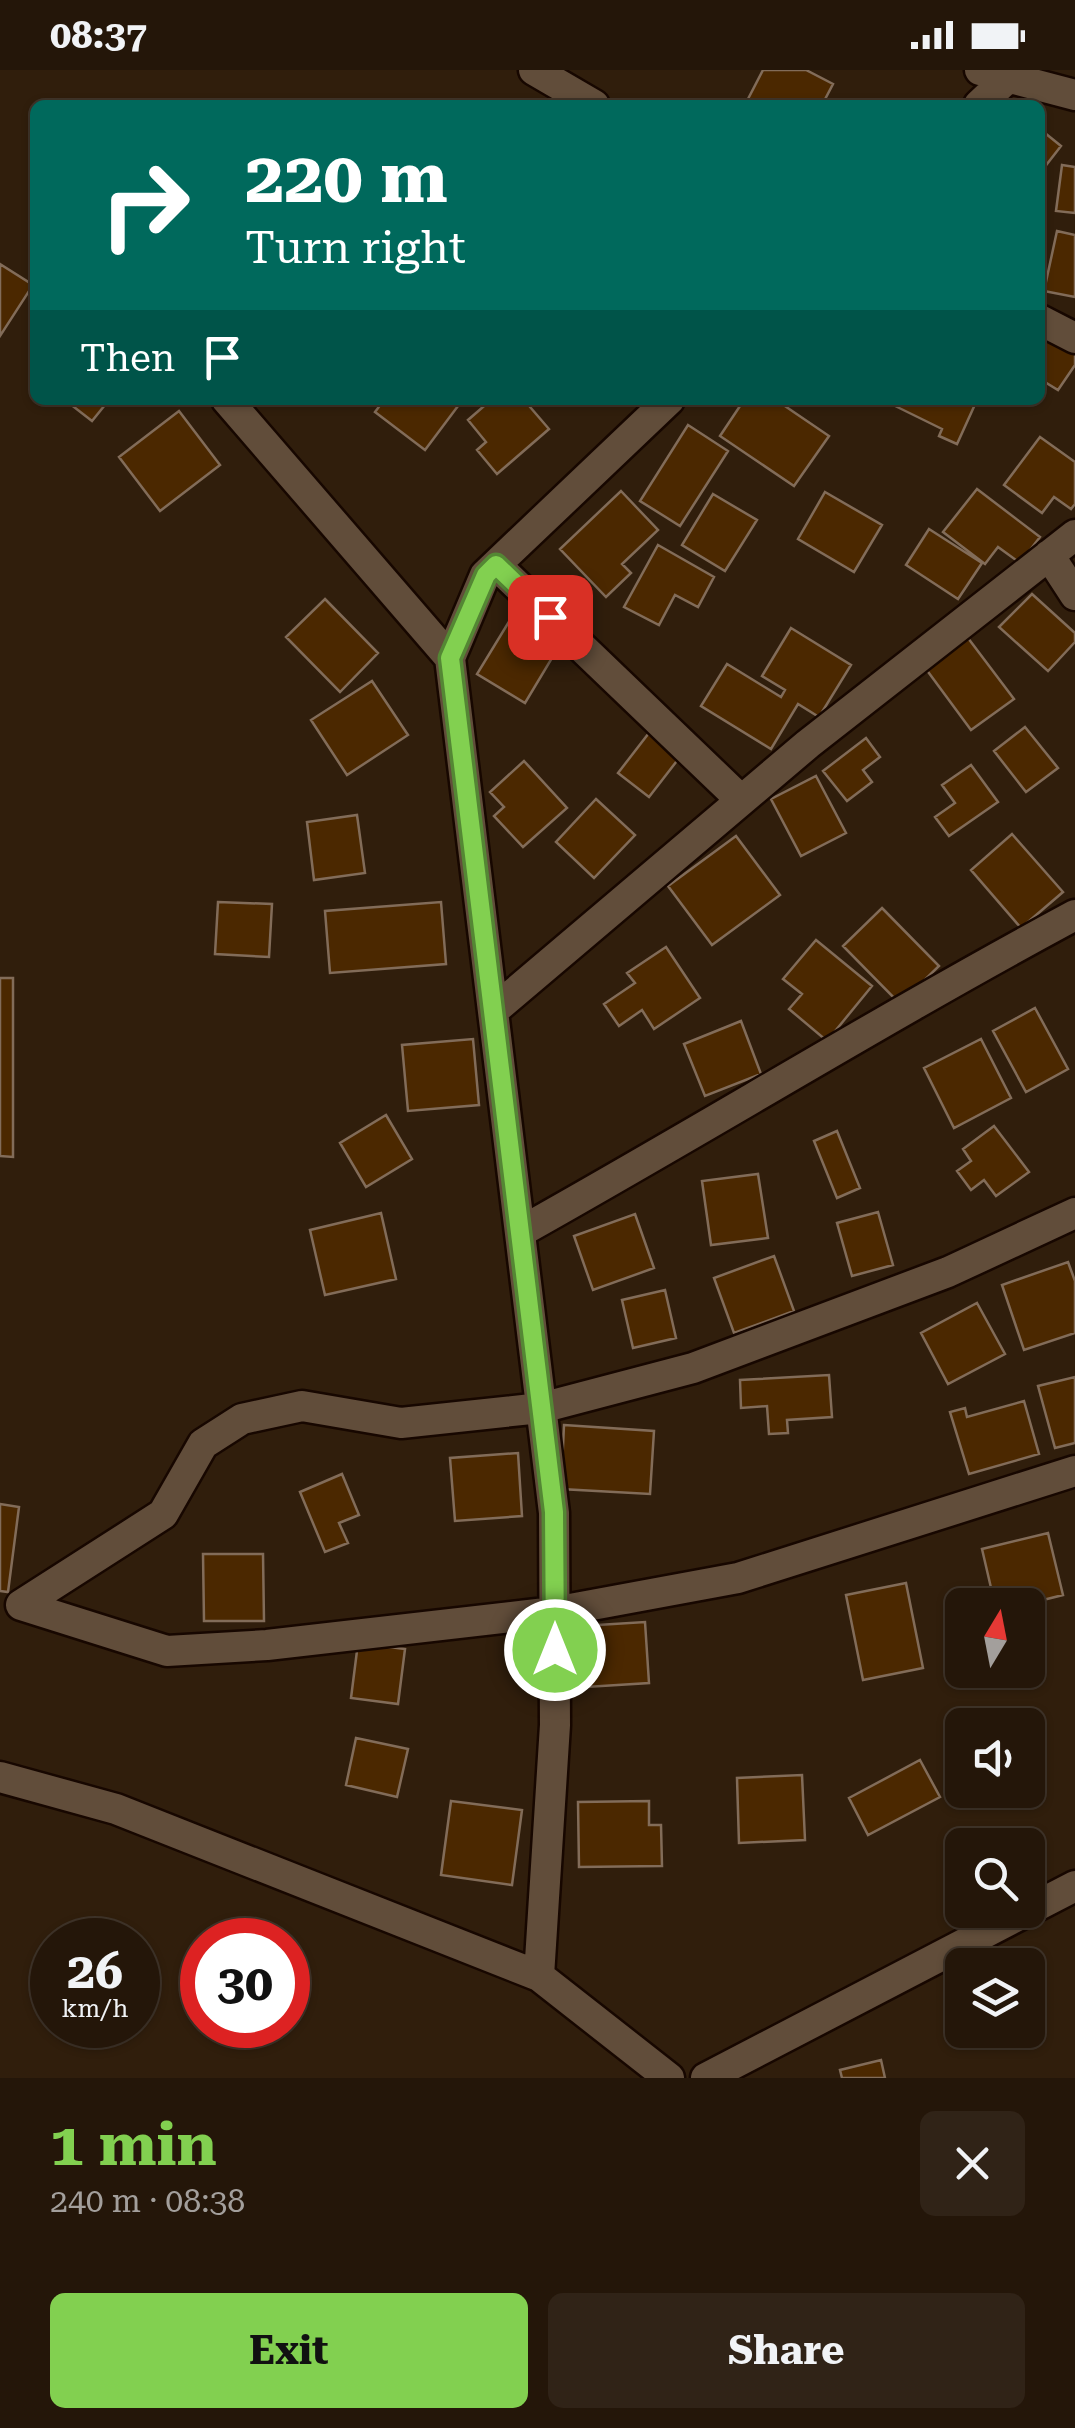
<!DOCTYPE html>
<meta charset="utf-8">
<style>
:root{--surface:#241609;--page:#302317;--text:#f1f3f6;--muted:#a39f9c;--line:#41352a;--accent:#82d050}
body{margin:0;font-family:"Roboto Serif",serif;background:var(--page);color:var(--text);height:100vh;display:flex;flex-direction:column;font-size:38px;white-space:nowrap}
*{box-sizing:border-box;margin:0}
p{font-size:32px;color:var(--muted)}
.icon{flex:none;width:55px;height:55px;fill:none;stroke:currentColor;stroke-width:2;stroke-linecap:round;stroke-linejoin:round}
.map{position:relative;height:2008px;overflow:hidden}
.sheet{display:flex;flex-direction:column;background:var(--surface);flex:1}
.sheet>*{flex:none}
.hud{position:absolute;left:30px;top:30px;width:1015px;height:305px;border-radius:15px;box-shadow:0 2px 8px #0004,0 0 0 2px var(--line);background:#00695c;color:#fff;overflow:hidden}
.needle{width:65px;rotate:10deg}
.controls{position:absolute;left:945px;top:1518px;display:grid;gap:20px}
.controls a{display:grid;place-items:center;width:100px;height:100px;border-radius:15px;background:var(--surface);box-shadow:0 2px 8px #0004,0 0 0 2px var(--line);font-size:50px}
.speed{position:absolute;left:30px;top:1848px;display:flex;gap:20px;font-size:50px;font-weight:700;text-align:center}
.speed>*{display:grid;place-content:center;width:130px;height:130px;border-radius:50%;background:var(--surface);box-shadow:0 2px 8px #0004,0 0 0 2px var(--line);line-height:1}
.speed small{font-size:25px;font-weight:400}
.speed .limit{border:15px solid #d22;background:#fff;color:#111}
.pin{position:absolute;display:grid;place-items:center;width:85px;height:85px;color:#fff;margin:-42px;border-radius:20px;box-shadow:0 5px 15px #0006}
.me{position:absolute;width:110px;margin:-55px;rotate:0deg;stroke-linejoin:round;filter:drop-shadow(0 0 8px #0008)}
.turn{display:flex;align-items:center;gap:35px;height:210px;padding:0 50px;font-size:45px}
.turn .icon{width:130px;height:130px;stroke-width:2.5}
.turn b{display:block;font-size:70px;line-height:85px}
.then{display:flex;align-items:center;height:95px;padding:0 50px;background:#0003;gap:20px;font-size:38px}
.round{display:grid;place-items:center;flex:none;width:105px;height:105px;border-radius:15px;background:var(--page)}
.headline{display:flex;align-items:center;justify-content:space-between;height:170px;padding:0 50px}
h1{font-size:60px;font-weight:700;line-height:75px;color:var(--accent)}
.button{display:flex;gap:20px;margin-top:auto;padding:20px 50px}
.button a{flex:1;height:115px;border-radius:15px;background:var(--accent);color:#111;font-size:40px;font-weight:700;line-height:115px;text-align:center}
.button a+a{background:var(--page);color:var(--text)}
.status{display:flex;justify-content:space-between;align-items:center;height:70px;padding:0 50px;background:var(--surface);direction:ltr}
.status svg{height:28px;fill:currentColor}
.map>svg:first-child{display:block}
.building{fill:#4b2800;stroke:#826c59;stroke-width:2.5}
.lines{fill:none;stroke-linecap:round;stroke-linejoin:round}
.street-casing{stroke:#170700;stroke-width:35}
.secondary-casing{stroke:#170700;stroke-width:35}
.street{stroke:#614d3a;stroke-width:30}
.secondary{stroke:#614d3a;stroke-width:30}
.route-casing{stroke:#548734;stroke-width:25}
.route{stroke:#82d050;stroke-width:18}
</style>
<div class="status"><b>08:37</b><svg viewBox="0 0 49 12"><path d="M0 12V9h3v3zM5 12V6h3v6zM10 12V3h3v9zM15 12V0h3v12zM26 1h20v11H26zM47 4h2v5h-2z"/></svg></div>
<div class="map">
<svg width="1075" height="2008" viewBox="0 0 1075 2008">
<rect width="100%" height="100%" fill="#301e0c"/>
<path class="building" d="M 763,0 L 806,0 L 833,14 L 822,35 L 759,35 L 748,29 Z
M 1040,59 L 1061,76 L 1040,103 Z
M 1062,95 L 1075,97 L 1075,143 L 1056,141 Z
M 1057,161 L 1075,165 L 1075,227 L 1044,221 Z
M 0,194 L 33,215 L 0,266 Z
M 1045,265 L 1075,284 L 1075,295 L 1058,320 L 1040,309 L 1040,273 Z
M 65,330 L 109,330 L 92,351 Z
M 384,330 L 450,330 L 458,336 L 425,380 L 375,342 Z
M 491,330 L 524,330 L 549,359 L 497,404 L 477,380 L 486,372 L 468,350 Z
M 744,330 L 776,330 L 829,366 L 794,416 L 720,366 Z
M 883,330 L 977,330 L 957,374 L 939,366 L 942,359 Z
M 179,341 L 220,395 L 160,441 L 119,387 Z
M 688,355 L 728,381 L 680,456 L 640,431 Z
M 1040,367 L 1075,392 L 1075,434 L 1071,439 L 1054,427 L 1042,443 L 1004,415 Z
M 977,419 L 1040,467 L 1020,493 L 998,477 L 985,494 L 943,462 Z
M 621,421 L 658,460 L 622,494 L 631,503 L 606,527 L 560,479 Z
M 825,422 L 882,455 L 854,502 L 798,469 Z
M 713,424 L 757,450 L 725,501 L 682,475 Z
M 929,459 L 982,493 L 958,529 L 906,495 Z
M 658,475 L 714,507 L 698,537 L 675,525 L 659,555 L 624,537 Z
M 1032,524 L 1075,563 L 1075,572 L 1048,601 L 999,557 Z
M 325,529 L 378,583 L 340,622 L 286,567 Z
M 510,550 L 558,578 L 525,633 L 477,604 Z
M 791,558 L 851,595 L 819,647 L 798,634 L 771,679 L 701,636 L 727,594 L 781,627 L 785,620 L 762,606 Z
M 968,568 L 1014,629 L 971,660 L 926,599 Z
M 372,611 L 408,665 L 347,705 L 311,650 Z
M 1025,657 L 1058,698 L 1026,722 L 994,681 Z
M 652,659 L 683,683 L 649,727 L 618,703 Z
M 866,668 L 880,687 L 863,700 L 872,712 L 847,731 L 823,701 Z
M 524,691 L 567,738 L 523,777 L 494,746 L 504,737 L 490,722 Z
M 971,695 L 998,732 L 949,766 L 935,747 L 955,733 L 942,715 Z
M 816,706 L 846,763 L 801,786 L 771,729 Z
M 596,729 L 635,765 L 594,808 L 556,772 Z
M 357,745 L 365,803 L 314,810 L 307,752 Z
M 1012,764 L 1063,822 L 1021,858 L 971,800 Z
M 736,766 L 780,825 L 712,875 L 668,816 Z
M 218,832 L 272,834 L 269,887 L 215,884 Z
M 441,832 L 446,894 L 330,903 L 325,841 Z
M 882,838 L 939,896 L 900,934 L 843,876 Z
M 816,870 L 872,916 L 827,971 L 789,939 L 802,924 L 783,909 Z
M 666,877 L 700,928 L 654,959 L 642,940 L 619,956 L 604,934 L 635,913 L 627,903 Z
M 0,908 L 13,908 L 13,1087 L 0,1086 Z
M 1035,938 L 1068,999 L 1026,1022 L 993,961 Z
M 741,951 L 761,1004 L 705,1026 L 684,974 Z
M 473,969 L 479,1035 L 408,1041 L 402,975 Z
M 981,969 L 1011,1028 L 954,1058 L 924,998 Z
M 386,1045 L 412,1089 L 366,1117 L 340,1073 Z
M 994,1056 L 1029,1102 L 996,1126 L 984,1110 L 971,1120 L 957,1101 L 971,1091 L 963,1079 Z
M 837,1061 L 860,1118 L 837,1128 L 814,1071 Z
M 758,1104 L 768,1168 L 711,1175 L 702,1111 Z
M 878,1142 L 893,1195 L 852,1206 L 837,1153 Z
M 381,1143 L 396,1209 L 325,1225 L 310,1160 Z
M 635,1144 L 654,1198 L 593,1220 L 574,1166 Z
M 774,1186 L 794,1241 L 734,1263 L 714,1208 Z
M 1068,1192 L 1075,1211 L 1075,1263 L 1024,1280 L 1002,1215 Z
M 665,1220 L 676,1268 L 633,1278 L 622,1230 Z
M 977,1233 L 1005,1284 L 948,1314 L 921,1263 Z
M 829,1305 L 832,1347 L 787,1350 L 788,1363 L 769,1364 L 767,1336 L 741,1338 L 740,1310 Z
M 1075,1307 L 1075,1373 L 1055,1378 L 1038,1316 Z
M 1024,1331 L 1039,1384 L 969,1404 L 950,1342 L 965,1338 L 967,1347 Z
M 564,1355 L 654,1361 L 650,1424 L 561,1419 Z
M 518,1383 L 522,1446 L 455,1451 L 450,1388 Z
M 342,1404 L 359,1445 L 339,1453 L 348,1473 L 325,1482 L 300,1422 Z
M 0,1434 L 19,1437 L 8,1522 L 0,1521 Z
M 1048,1463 L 1063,1525 L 1023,1535 L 995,1535 L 982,1479 Z
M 203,1484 L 263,1484 L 264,1551 L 204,1551 Z
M 906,1513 L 923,1598 L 863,1610 L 846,1525 Z
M 645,1552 L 649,1613 L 570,1618 L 566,1557 Z
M 358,1573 L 405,1579 L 398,1634 L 351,1628 Z
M 356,1668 L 408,1679 L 397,1727 L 346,1715 Z
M 920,1690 L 940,1727 L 868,1765 L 849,1728 Z
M 802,1705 L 805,1770 L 739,1773 L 737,1708 Z
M 451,1731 L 522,1740 L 512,1815 L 441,1805 Z
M 649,1731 L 649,1755 L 661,1755 L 662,1796 L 579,1797 L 578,1732 Z
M 881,1990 L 885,2008 L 842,2008 L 840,2000 Z"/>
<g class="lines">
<defs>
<path id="street" d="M 534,0 L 594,35
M 980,0 L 1075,25
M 979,35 L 1016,0
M 1040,250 L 1075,268
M 227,330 L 450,588
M 1049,485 L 1075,525
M 496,495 L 741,730
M 493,941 L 808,674 L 1075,465
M 1075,1143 L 948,1202 L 693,1298 L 541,1338 L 401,1353 L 302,1336 L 242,1349 L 203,1374 L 163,1444 L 21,1535 L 167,1581 L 267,1575 L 554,1542 L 738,1508 L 1075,1401
M 520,1162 C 706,1058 887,946 1075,845
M 0,1707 L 116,1739 L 539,1906 L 669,2008
M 539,1906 L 555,1655 L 554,1443 L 450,588 L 485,505 L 669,330"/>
<path id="secondary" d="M 706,2008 L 1075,1816"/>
</defs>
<use href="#street" class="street-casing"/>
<use href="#secondary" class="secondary-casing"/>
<use href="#street" class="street"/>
<use href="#secondary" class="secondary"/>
</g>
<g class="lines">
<defs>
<path id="route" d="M 550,547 L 496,495 L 486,505 L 450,588 L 554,1442 L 555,1580"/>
</defs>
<use href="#route" class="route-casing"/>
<use href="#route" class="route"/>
</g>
</svg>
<div class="controls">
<a><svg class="needle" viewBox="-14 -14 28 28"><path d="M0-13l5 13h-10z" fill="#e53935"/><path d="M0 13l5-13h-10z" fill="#a39f9c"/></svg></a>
<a><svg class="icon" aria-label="sound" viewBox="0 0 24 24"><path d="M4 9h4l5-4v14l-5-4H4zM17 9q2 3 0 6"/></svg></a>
<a><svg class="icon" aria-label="search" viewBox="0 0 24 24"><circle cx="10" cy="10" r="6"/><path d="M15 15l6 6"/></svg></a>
<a><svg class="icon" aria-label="layers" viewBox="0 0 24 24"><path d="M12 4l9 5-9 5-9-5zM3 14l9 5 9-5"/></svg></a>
</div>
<div class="speed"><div>26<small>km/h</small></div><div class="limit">30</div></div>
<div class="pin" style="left:550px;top:547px;background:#d93025"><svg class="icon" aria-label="arrive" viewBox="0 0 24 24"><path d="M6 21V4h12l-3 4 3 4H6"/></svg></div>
<svg class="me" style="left:555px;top:1580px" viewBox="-20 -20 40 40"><circle r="17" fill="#82d050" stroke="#fff" stroke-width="3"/><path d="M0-11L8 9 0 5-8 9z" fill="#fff"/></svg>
<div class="hud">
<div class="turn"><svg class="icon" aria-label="right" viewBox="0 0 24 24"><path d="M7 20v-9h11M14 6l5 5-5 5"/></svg><div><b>220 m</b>Turn right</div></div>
<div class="then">Then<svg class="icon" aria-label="arrive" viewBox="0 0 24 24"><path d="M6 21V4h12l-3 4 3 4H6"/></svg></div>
</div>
</div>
<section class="sheet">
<div class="headline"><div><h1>1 min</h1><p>240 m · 08:38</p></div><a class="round"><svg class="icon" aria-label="close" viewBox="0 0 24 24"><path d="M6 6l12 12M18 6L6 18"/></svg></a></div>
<div class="button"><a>Exit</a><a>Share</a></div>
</section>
